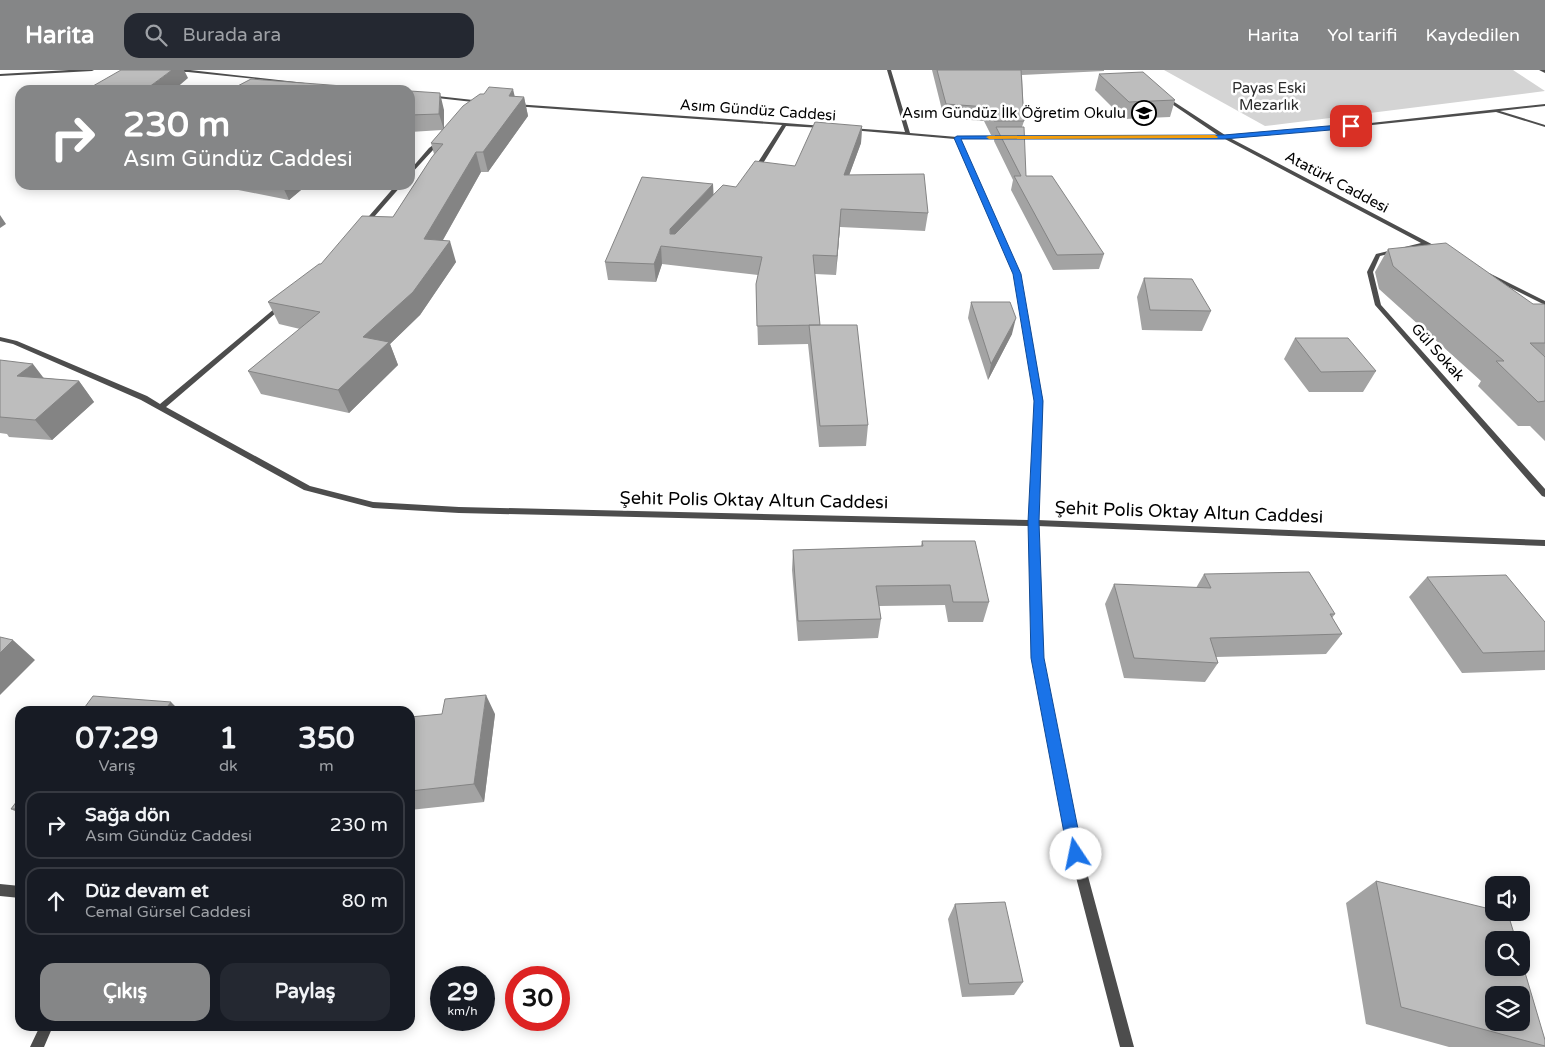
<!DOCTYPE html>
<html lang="tr">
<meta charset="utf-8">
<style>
:root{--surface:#171b24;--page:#242831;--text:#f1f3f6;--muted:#9ea1a6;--line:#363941;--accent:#858687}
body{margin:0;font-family:"Varela Round",sans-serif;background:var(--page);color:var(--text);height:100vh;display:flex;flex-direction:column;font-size:19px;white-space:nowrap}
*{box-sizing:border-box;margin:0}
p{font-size:16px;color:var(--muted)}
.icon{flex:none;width:28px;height:28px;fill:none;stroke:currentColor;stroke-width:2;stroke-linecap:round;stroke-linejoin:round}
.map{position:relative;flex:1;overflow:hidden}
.side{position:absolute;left:15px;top:636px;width:400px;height:325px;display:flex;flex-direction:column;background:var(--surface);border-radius:15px;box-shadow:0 2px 12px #0003}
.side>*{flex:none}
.top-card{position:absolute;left:15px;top:15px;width:400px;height:105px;border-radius:15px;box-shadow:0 2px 12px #0003;background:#858687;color:#fff;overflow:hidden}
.buttons{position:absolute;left:1485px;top:806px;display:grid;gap:10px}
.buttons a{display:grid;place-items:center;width:45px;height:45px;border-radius:10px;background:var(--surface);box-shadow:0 2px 12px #0003;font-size:25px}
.speed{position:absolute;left:430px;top:896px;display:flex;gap:10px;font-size:25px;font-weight:700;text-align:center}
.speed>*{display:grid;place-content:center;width:65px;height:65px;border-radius:50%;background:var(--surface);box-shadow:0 2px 12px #0003;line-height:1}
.speed small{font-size:12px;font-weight:400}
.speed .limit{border:8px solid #d22;background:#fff;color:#111}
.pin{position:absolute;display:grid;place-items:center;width:42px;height:42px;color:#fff;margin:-21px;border-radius:10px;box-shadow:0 2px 8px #0006}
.me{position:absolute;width:55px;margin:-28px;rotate:349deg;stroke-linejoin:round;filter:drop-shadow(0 0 4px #0008)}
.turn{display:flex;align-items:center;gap:18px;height:105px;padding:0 25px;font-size:22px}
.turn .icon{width:65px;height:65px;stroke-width:2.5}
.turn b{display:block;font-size:35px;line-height:42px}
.eta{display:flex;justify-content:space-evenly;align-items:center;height:85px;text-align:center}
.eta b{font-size:30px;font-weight:700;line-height:35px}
.primary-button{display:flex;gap:10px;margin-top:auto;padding:10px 25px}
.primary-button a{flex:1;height:58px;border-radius:15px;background:var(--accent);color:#fff;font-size:20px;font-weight:700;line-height:58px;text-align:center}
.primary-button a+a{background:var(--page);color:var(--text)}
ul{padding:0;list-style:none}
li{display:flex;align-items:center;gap:15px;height:68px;margin:0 10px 8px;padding:0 15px;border:2px solid var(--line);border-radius:15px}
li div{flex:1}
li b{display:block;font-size:19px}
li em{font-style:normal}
header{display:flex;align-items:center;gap:30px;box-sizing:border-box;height:70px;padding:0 25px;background:var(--accent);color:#fff}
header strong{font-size:24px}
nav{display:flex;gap:28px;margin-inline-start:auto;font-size:18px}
.search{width:350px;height:45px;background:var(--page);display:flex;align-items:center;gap:12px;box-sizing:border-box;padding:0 18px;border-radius:15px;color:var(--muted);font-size:19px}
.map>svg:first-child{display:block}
.green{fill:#d4d4d4}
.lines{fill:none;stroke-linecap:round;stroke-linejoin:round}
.minor{fill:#4d4d4d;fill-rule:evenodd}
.wall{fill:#a3a3a3}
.shaded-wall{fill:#848484}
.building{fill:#bdbdbd;stroke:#848484;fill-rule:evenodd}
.route{fill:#1a73e8;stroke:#114b97}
.slow{fill:#f59e0b}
.labels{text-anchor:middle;stroke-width:5;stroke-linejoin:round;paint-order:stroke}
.far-park-label{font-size:15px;fill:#2b2b2b;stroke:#fff}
.far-street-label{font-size:15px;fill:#000;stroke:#fff}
.far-poi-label{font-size:15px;fill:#000;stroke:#fff;text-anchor:end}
.street-label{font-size:18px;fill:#000;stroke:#fff}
</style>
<header>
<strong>Harita</strong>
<div class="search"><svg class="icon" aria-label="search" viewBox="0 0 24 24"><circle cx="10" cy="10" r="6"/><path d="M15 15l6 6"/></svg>Burada ara</div>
<nav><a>Harita</a><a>Yol tarifi</a><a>Kaydedilen</a></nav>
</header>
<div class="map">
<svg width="1545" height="977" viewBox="0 0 1545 977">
<rect width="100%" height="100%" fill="#fff"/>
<path class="green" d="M 1164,0 L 1513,0 L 1545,21 L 1265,56 Z"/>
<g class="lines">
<path class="minor" d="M 69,0 L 94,0 L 92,1 L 0,6 L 0,4 Z
M 150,0 L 190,0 L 305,13 L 303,14 L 188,2 L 152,1 Z
M 887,0 L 891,0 L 910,63 L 957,67 L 1219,66 L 1163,28 L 1165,26 L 1225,65 L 1334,57 L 1545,34 L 1545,36 L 1500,41 L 1545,55 L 1545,57 L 1496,42 L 1334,59 L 1230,68 L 1441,179 L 1441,181 L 1439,182 L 1425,175 L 1380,186 L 1373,202 L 1381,235 L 1545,419 L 1545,427 L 1542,426 L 1375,235 L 1367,202 L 1376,184 L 1421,173 L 1223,68 L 960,69 L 1020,204 L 1043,331 L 1037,450 L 1545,470 L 1545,476 L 1037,456 L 1042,588 L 1082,784 L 1134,977 L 1120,977 L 1070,784 L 1032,588 L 1029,456 L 459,443 L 373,438 L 304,420 L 141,330 L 13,274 L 0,271 L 0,267 L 17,271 L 147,326 L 160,334 L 280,234 L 284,234 L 284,236 L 166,337 L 310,416 L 373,432 L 459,437 L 1029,450 L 1035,331 L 1014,204 L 955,69 L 851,60 L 849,59 L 851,58 L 905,62 Z
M 1539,0 L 1545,0 L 1545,3 Z
M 410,23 L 482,31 L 484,32 L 482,33 L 410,25 Z
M 515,34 L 785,53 L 823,56 L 825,57 L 823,58 L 786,56 L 759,100 L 756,102 L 753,100 L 782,55 L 513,36 Z
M 440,70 L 444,71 L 433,80 L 410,105 L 410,100 L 429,78 Z
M 396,115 L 402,115 L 367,155 L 363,155 L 363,153 Z
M 1485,203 L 1489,203 L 1545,231 L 1545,235 L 1485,205 Z
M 0,814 L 20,816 L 20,828 L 0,826 Z
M 40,956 L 53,956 L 44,977 L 30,977 Z"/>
</g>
<path class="wall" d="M 932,0 L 1104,0 L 1104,1 L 1022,5 L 1024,51 L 1022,57 L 1026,106 L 1104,184 L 1099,199 L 1053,200 L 1011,120 L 1013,110 L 994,71 L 995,65 L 991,65 L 984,51 L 944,48 Z
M 1099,4 L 1175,30 L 1170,47 L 1124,49 L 1095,20 Z
M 410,21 L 444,40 L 444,59 L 515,27 L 524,27 L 528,46 L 488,102 L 481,102 L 443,170 L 456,192 L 420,245 L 390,274 L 398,295 L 349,343 L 261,324 L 248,301 L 300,259 L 279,254 L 268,232 L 321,194 L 393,147 L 434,84 L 431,73 L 442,60 L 410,62 Z
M 862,56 L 861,73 L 849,105 L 928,143 L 925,161 L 840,157 L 836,205 L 815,204 L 820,255 L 868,355 L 866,376 L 819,377 L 808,274 L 758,275 L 756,214 L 758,205 L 662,194 L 656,212 L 608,210 L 605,192 L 714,125 L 795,96 Z
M 213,115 L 307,115 L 289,130 Z
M 1388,179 L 1533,234 L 1545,235 L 1545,371 L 1530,356 L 1518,356 L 1478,316 L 1481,311 L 1379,219 L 1375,202 Z
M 1144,208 L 1211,241 L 1202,261 L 1142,260 L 1137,227 Z
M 971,232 L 1012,264 L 988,310 L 968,248 Z
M 1295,268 L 1376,301 L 1363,322 L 1309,322 L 1284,289 Z
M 0,290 L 44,308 L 79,311 L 94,332 L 52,370 L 9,367 L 7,364 L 0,363 Z
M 922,471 L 989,532 L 983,552 L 948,552 L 945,535 L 879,536 L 881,549 L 878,568 L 798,571 L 792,500 L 793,480 L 921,476 Z
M 1204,504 L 1335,544 L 1332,548 L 1342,564 L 1326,584 L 1216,587 L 1218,593 L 1205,612 L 1124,608 L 1105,534 L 1114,514 L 1196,518 Z
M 1427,507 L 1545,552 L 1545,600 L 1462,603 L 1409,527 Z
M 442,644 L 495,644 L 484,732 L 410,740 L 410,647 Z
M 20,727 L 20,744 L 11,739 Z
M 1376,811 L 1545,970 L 1545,977 L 1449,977 L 1366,954 L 1346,833 Z
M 955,834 L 1023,912 L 1014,925 L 962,927 L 948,849 Z"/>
<path class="shaded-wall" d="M 172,0 L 184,0 L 188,8 L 174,20 L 145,20 Z
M 513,19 L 517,36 L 524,27 L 528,46 L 488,102 L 483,82 L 509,26 Z
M 440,23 L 444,40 L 444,60 L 439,44 Z
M 862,56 L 861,73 L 843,122 L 844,105 Z
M 476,82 L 481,102 L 431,191 L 424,169 Z
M 713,114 L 714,132 L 672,178 L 670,159 Z
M 282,115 L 307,115 L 289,130 Z
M 841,139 L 840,157 L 836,205 L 837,186 Z
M 0,145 L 6,154 L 0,158 Z
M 450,171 L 456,192 L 420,245 L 390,274 L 398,295 L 349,343 L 338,320 L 363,267 Z
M 661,176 L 662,194 L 656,212 L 654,194 Z
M 1016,248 L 1012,264 L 988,310 L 991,294 Z
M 33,294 L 49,315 L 17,306 Z
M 79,311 L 94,332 L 52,370 L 35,350 Z
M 13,570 L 35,590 L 0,625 L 0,583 Z
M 486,625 L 495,644 L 484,732 L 474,714 Z
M 171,632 L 180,641 L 164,641 Z"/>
<path class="building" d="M 121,0 L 172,0 L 145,20 L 86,20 Z
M 937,0 L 1021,0 L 1024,51 L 994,51 L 987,37 L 946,34 Z
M 1143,2 L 1175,30 L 1129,32 L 1099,4 Z
M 251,9 L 395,20 L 230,20 Z
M 489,17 L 513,19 L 509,26 L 524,27 L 483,82 L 476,82 L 424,169 L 450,171 L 413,222 L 363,267 L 389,272 L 338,320 L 248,301 L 320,242 L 268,232 L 319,194 L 321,194 L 362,146 L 393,147 L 432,87 L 443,74 L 431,73 L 463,36 L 480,24 L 484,24 Z
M 410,21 L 440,23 L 439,44 L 410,45 Z
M 815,52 L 862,56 L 844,105 L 924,104 L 928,143 L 841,139 L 837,186 L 813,185 L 820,255 L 757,256 L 756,214 L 762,187 L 661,176 L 654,194 L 605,192 L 642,107 L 713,114 L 670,159 L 670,164 L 675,164 L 723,115 L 736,117 L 755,91 L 795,96 Z
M 996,57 L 1024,57 L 1026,106 L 1052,106 L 1104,184 L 1057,185 L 1014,106 L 1021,106 Z
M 1446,173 L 1533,234 L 1544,234 L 1545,235 L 1545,273 L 1530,273 L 1545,287 L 1545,331 L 1538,332 L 1496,291 L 1504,291 L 1393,196 L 1388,179 Z
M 1144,208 L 1192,209 L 1211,241 L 1150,240 Z
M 971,232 L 1010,232 L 1016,248 L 991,294 Z
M 809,255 L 857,255 L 868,355 L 820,356 Z
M 1295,268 L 1348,268 L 1376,301 L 1321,302 Z
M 0,290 L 33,294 L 17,306 L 79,311 L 35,350 L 0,347 Z
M 922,471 L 975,471 L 989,532 L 953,532 L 950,515 L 876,516 L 881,549 L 798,551 L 793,480 L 923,476 Z
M 1309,502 L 1335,544 L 1330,544 L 1342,564 L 1210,568 L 1218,593 L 1134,588 L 1114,514 L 1211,518 L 1204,504 Z
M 1506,505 L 1545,552 L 1545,581 L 1483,583 L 1427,507 Z
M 0,567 L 13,570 L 0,583 Z
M 486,625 L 474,714 L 410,721 L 410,647 L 442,644 L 445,629 Z
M 93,626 L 171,632 L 164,641 L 82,641 Z
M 20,727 L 20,739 L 11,739 Z
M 1376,811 L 1494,840 L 1494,842 L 1503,842 L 1508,844 L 1516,870 L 1494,870 L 1494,898 L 1521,898 L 1521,889 L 1545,970 L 1545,976 L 1401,937 ZM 1494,925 L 1521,925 L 1521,952 L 1494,952 Z
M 1005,832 L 1023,912 L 969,914 L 955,834 Z"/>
<path class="route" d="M 1351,54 L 1354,58 L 1224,69 L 961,69 L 1021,204 L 1043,331 L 1039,452 L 1044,588 L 1083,784 L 1081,789 L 1076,791 L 1071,789 L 1068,784 L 1031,588 L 1028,452 L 1034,331 L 1013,204 L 954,68 L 957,66 L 1224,65 Z"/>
<path class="slow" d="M 1215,65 L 1218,67 L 1217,68 L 989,69 L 986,67 L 989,66 Z"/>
<defs>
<symbol id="school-ring" viewBox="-11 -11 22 22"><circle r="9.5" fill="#fff" stroke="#000" stroke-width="1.5"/><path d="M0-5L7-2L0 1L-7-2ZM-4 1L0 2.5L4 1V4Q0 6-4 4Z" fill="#000"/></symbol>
</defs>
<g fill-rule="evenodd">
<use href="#school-ring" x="1130" y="29" width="28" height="28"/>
</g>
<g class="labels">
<g class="far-park-label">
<text x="1269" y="23">Payas Eski<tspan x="1269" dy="17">Mezarlık</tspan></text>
</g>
<g class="far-street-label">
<text transform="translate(758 40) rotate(4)" y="5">Asım Gündüz Caddesi</text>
<text transform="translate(1337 112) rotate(28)" y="5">Atatürk Caddesi</text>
<text transform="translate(1438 282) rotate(48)" y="5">Gül Sokak</text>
</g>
<g class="far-poi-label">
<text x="1126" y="48">Asım Gündüz İlk Öğretim Okulu</text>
</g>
<g class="street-label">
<text transform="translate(754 430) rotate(1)" y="6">Şehit Polis Oktay Altun Caddesi</text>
<text transform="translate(1189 442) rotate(2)" y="6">Şehit Polis Oktay Altun Caddesi</text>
</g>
</g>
</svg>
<div class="buttons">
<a><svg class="icon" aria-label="sound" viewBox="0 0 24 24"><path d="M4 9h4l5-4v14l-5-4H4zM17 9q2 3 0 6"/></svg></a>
<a><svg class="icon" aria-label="search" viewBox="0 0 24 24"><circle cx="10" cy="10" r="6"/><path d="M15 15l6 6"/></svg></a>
<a><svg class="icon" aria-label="layers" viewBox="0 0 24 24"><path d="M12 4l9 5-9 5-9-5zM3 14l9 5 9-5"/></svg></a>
</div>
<div class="speed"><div>29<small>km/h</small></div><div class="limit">30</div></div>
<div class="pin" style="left:1351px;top:56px;background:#d93025"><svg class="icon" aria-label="arrive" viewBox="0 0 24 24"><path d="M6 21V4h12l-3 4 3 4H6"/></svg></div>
<svg class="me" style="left:1076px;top:784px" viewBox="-20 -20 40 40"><circle r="19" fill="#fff"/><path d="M0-13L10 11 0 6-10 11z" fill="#1a73e8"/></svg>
<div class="top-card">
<div class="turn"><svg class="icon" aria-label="right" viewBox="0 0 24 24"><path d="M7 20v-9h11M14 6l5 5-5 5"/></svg><div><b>230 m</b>Asım Gündüz Caddesi</div></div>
</div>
<section class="side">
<div class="eta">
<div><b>07:29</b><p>Varış</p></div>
<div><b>1</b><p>dk</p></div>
<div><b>350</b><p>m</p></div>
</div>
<ul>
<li><svg class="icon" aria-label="right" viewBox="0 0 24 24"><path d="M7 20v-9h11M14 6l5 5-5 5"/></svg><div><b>Sağa dön</b><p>Asım Gündüz Caddesi</p></div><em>230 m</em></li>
<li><svg class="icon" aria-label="ahead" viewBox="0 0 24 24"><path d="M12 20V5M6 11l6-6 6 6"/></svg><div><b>Düz devam et</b><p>Cemal Gürsel Caddesi</p></div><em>80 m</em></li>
</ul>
<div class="primary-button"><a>Çıkış</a><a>Paylaş</a></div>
</section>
</div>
